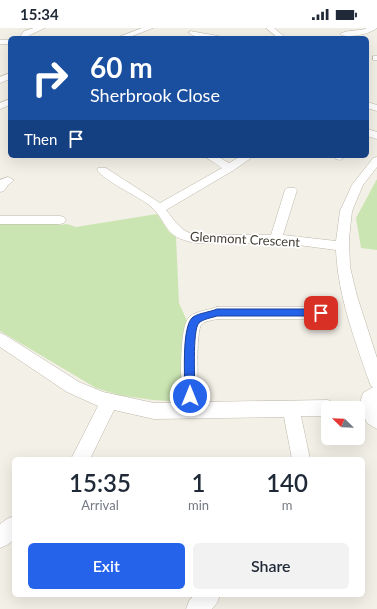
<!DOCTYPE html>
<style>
:root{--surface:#fff;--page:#f2f2f3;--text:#1f2937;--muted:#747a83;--accent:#2563eb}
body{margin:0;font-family:Lato,sans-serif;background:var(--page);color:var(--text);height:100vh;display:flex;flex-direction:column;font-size:15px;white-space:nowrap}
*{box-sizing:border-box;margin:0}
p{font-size:13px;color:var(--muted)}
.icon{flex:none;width:22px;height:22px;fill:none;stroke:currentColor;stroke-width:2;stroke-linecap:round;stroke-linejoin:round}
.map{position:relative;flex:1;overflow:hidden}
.drawer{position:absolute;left:12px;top:429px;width:353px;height:140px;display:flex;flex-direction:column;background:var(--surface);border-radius:6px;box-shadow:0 4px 16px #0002}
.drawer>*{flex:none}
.guide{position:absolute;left:8px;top:8px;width:361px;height:122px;border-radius:6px;box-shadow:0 4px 16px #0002;background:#1a4fa0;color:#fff;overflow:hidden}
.needle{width:26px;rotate:293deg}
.tools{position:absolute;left:321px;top:373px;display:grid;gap:8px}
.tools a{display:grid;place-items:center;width:44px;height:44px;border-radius:6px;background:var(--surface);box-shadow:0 4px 16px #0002;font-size:20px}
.pin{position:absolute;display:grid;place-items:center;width:34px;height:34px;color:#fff;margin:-17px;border-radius:8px;box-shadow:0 2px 6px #0006}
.me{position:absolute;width:44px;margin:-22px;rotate:0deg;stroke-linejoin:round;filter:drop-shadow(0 0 3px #0008)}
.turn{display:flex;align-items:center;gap:14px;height:84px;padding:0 16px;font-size:18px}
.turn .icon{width:52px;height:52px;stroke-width:2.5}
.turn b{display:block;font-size:28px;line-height:34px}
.then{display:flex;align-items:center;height:38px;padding:0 16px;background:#0003;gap:8px;font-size:15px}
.eta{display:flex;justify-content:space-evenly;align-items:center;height:68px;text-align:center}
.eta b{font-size:24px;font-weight:600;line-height:28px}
.cta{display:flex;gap:8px;margin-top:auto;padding:8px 16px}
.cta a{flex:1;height:46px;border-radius:6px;background:var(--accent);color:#fff;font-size:16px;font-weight:600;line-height:46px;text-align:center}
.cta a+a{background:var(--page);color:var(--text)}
.status{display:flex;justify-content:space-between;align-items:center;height:28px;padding:0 20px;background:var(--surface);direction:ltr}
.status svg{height:11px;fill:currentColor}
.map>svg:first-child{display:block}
.green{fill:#cbe5b2}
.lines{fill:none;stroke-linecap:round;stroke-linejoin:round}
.minor-casing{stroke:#beb8aa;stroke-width:1}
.minor{fill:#fff;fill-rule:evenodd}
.route{fill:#2563eb;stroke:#184099}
.labels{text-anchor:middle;stroke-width:3.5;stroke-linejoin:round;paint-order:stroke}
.street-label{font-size:13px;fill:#464036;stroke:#fff}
</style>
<div class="status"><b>15:34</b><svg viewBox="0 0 49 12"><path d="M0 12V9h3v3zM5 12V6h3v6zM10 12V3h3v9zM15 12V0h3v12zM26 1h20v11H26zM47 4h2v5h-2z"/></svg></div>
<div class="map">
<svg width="377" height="581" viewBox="0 0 377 581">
<rect width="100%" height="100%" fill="#f3f0e7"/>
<path class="green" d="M 377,151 L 377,222 L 361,220 L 356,190 Z
M 157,186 L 169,204 L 176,209 L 179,275 L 187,293 L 183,305 L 183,374 L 153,372 L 118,367 L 96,360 L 0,303 L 0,195 L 49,194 L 60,197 L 67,196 L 76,199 Z"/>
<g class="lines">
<defs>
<path id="minor" d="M 34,0 L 45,0 L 30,7 L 27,10 L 19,10 L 24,3 Z
M 142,0 L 153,0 L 127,10 L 116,10 Z
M 266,0 L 274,0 L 286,10 L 278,10 Z
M 367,0 L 377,0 C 370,6 347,11 340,6 C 348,1 359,4 367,0 Z
M 190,3 L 218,8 L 222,10 C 212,10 197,11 189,5 Z
M 0,12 L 10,12 L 10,16 L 0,16 Z
M 373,28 L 377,28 L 377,32 L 373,32 Z
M 10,45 L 10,51 L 0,55 L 0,49 Z
M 10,71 L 10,77 L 0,81 L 0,75 Z
M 367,74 L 377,77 L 377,83 L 367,80 Z
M 367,101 L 377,104 L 377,111 L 367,108 Z
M 204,128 L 217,128 L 229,135 L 241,128 L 254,128 L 234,142 L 166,182 C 175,193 181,204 196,207 L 271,207 L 285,162 L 287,160 L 295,160 L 297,162 L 283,207 L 336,213 L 340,183 L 352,157 L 373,130 L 377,129 L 377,139 L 363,157 L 352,183 L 349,211 L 350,239 L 357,268 L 377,330 L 377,401 L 367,395 L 359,378 L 363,365 L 373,359 L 371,358 L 369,353 C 354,310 338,267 336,222 L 283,215 L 196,215 C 161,209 170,194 148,176 C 135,167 105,153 97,142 L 98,140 L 106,140 L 160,175 L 222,140 Z
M 334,128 L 345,128 L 345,129 L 340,132 L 336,131 Z
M 8,149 L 14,152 L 8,157 L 4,163 L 0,164 L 0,152 Z
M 0,188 L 60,188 L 64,189 L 66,192 L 64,195 L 60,196 L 0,196 Z
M 217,279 L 321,279 L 326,281 L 328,285 L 326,289 L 321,291 L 217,291 C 213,292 205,293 202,296 C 195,301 198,363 199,374 L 328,372 L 334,375 L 337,380 L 328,380 L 328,388 L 301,388 L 310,431 L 292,431 L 284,389 L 154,391 L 114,382 L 90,431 L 71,431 L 98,378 L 67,364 L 0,319 L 0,305 L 5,307 L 79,354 L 103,364 L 154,375 L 181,375 C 182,358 178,298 190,288 C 197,283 209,282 217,279 Z
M 14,488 L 14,512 L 7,517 L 0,520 L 0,496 L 7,491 Z
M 194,567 L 220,567 L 217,575 L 212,581 L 186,581 L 189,573 Z"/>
</defs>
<use href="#minor" class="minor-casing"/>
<use href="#minor" class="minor"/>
</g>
<path class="route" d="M 217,281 L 321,281 L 325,285 L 321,288 L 217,288 C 211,290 203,291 199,295 C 192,301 195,356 195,368 L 194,371 L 190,372 L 187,371 L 185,368 C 185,352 181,298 193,289 C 199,285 210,284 217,281 Z"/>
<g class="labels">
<g class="street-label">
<text transform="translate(245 211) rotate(3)" y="5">Glenmont Crescent</text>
</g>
</g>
</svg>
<div class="tools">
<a><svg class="needle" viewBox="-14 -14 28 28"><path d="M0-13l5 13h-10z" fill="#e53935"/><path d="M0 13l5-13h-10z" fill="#747a83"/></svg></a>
</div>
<div class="pin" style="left:321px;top:285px;background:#d93025"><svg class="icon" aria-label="arrive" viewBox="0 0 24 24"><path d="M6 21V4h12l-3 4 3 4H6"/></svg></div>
<svg class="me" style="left:190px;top:368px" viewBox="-20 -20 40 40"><circle r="17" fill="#2563eb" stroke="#fff" stroke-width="3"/><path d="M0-11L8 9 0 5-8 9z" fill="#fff"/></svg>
<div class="guide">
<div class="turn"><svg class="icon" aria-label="right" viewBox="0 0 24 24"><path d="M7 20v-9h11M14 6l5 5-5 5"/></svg><div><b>60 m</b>Sherbrook Close</div></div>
<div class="then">Then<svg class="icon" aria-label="arrive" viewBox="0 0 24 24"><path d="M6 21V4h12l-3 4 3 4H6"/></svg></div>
</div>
<section class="drawer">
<div class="eta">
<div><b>15:35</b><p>Arrival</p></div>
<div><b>1</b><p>min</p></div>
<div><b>140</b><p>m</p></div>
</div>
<div class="cta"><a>Exit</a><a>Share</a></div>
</section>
</div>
